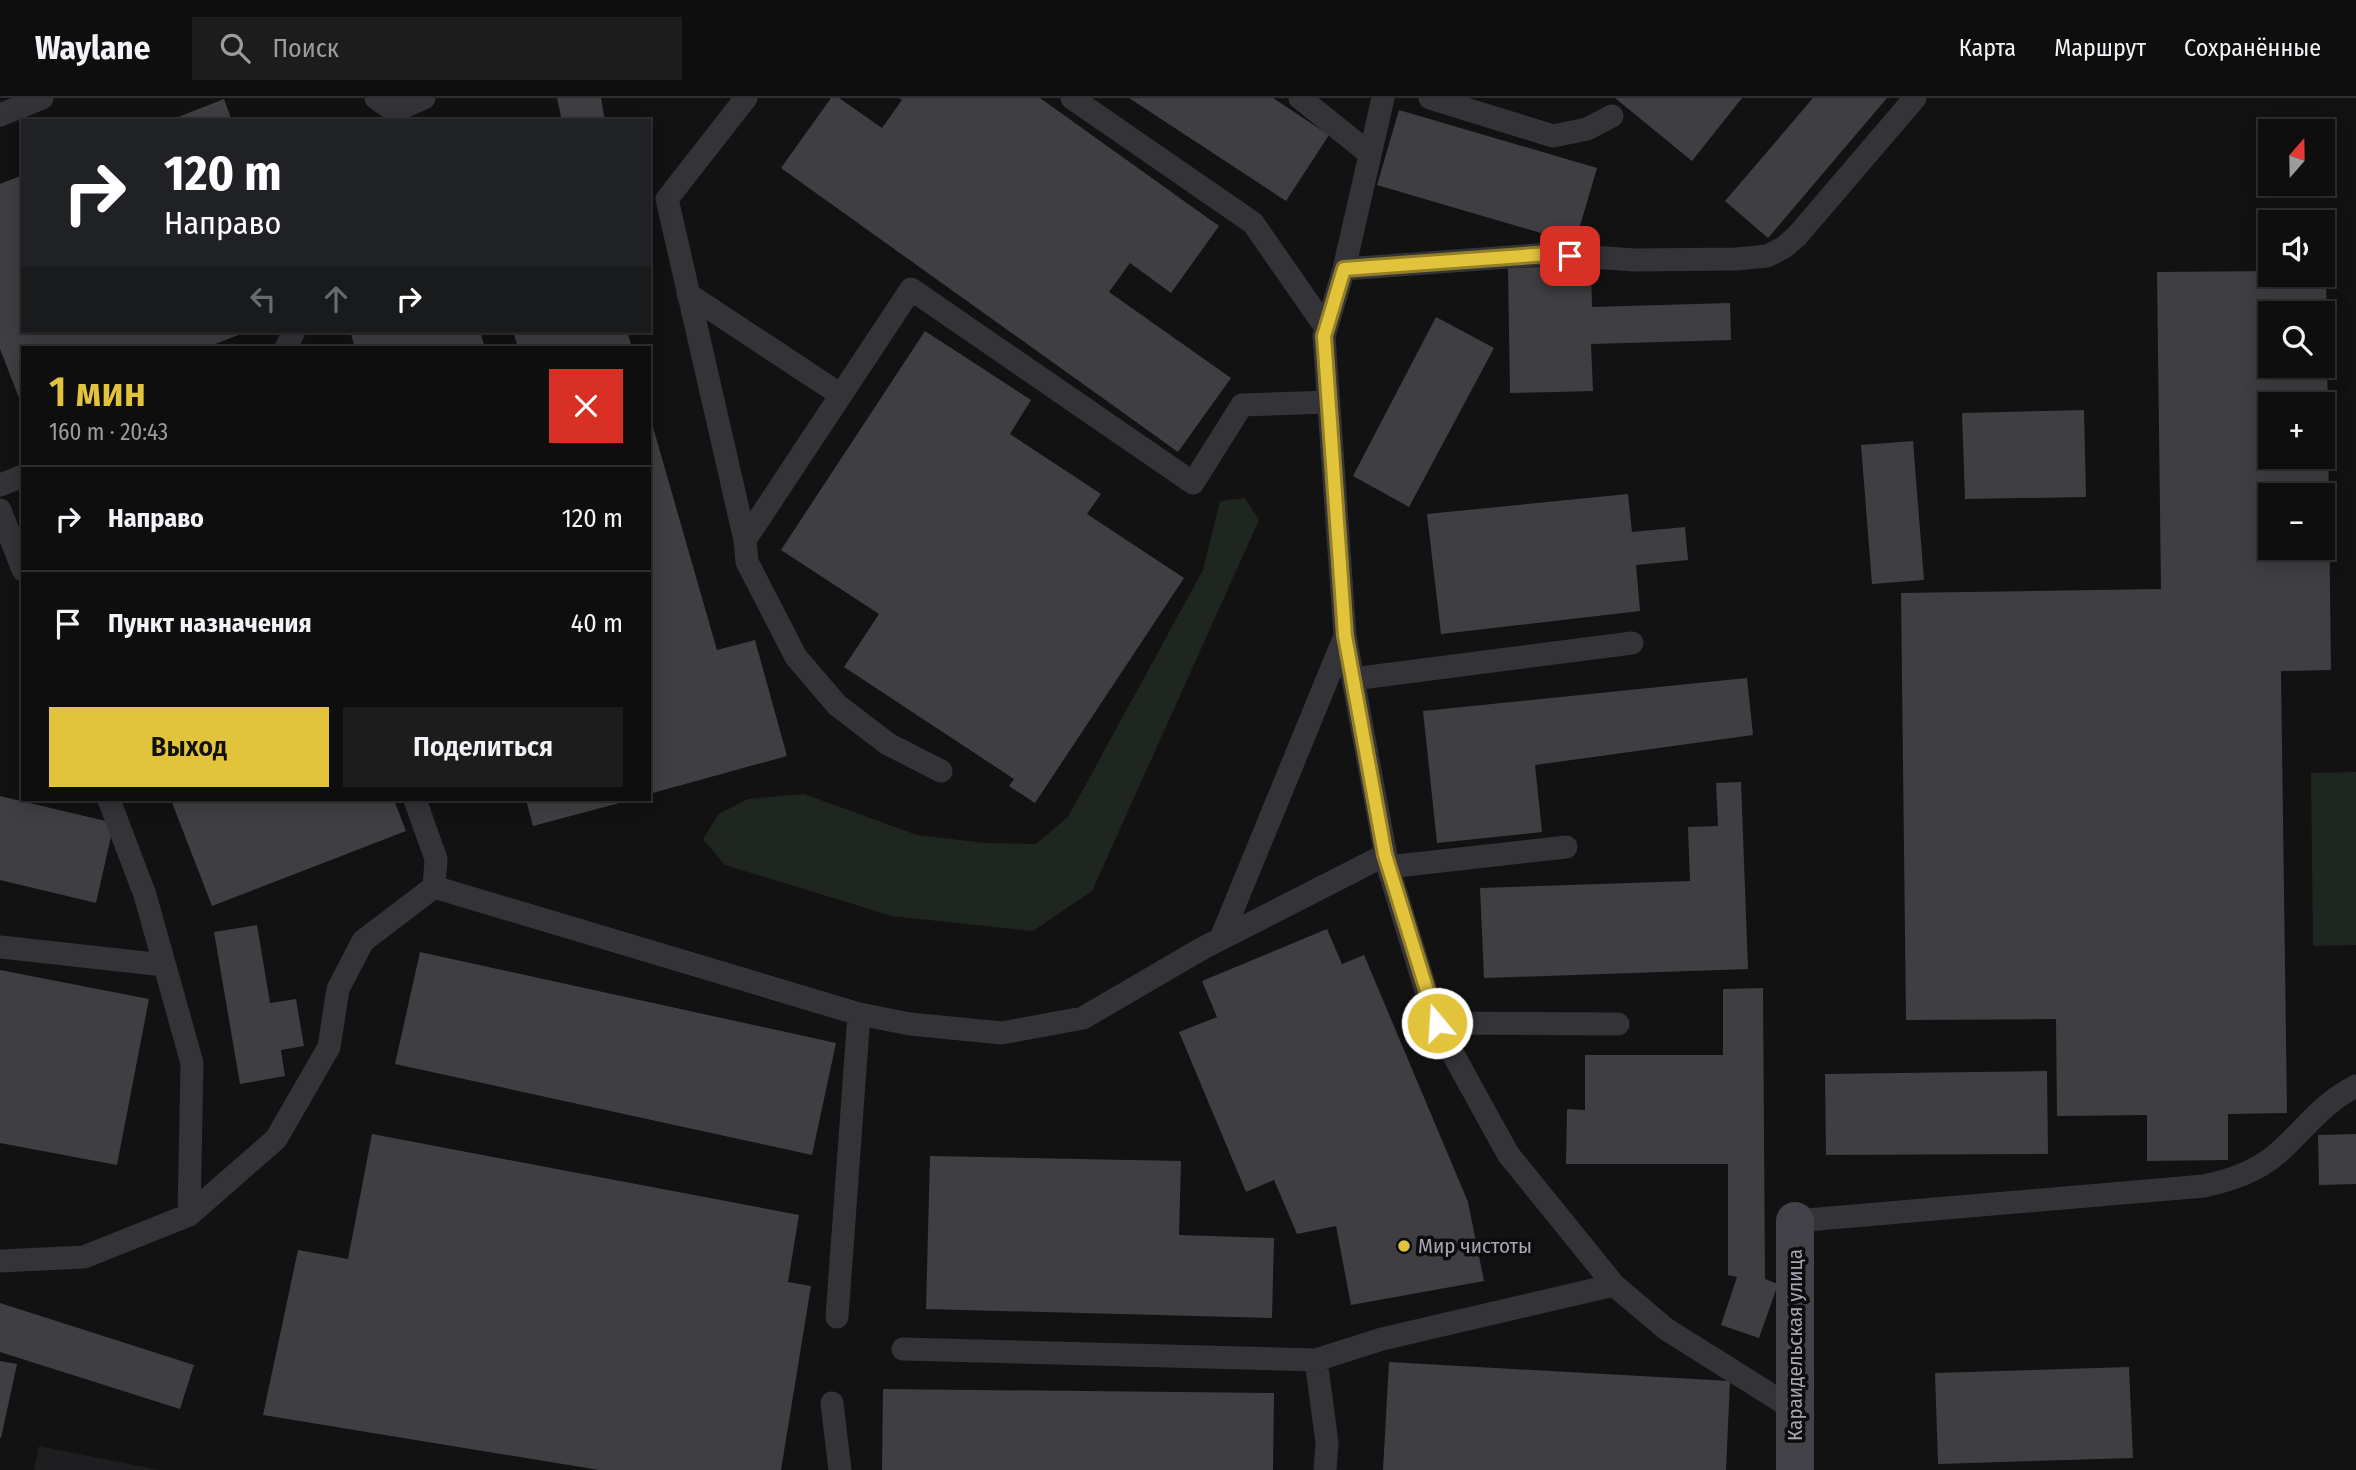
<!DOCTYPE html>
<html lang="ru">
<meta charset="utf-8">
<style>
:root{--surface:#0e0e0e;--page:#1c1c1c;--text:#f1f3f6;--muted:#9b9c9e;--line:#2e2e2e;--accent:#e2c33c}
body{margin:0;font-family:"Fira Sans Condensed",sans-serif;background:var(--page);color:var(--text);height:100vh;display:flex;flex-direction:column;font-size:26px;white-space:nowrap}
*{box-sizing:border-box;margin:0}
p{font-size:23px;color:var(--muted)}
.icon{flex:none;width:38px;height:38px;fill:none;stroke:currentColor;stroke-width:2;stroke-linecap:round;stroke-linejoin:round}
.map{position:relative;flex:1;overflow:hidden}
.panel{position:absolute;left:21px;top:248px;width:630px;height:455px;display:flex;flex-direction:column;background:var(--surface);border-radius:0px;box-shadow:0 4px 18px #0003,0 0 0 2px var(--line)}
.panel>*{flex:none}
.top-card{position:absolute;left:21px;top:21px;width:630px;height:214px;border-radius:0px;box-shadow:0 4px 18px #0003,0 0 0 2px var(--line);background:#202124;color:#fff;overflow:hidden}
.needle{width:46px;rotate:20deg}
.tools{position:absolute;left:2258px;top:21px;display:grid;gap:14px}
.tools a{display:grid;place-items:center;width:77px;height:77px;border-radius:0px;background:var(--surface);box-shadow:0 4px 18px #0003,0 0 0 2px var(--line);font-size:35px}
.pin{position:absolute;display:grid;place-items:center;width:60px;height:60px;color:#fff;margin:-30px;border-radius:14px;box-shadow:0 4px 10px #0006}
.me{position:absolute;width:77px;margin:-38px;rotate:342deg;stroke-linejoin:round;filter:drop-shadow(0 0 5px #0008)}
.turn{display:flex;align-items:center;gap:24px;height:147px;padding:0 28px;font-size:32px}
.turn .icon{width:91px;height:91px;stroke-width:2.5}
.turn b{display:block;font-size:49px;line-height:60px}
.lanes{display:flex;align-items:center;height:66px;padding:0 28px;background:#0003;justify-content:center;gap:35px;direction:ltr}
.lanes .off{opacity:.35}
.round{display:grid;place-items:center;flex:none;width:74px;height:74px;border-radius:0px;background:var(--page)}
.headline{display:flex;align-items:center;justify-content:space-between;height:119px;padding:0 28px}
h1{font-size:42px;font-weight:600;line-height:52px;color:var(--accent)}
.button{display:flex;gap:14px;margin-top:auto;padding:14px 28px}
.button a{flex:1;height:80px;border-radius:0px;background:var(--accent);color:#111;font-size:28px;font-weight:600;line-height:80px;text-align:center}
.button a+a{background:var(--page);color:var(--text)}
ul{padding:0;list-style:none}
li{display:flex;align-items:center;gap:21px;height:105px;padding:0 28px;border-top:2px solid var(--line)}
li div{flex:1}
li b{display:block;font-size:26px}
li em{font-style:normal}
header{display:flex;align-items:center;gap:42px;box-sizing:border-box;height:98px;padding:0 35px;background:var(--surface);border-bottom:2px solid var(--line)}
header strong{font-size:33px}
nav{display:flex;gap:38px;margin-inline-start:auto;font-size:24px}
.search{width:490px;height:63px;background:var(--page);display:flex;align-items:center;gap:18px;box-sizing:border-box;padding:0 24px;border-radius:0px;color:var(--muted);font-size:26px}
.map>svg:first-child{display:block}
.built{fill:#1e1e20}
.green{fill:#1f2620}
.building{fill:#3f3f43;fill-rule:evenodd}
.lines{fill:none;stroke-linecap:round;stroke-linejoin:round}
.lane{stroke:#333338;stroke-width:23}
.secondary{stroke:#424248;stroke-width:38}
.route-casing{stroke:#937f27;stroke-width:18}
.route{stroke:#e2c33c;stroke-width:12}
.poi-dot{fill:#e2c33c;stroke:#0d0d0e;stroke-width:2.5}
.labels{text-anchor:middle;stroke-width:7;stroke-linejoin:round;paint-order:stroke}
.poi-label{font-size:21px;fill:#a5a7b3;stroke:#0d0d0e;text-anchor:start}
.street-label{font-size:21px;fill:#a5a7b3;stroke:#0d0d0e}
</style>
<header>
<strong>Waylane</strong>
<div class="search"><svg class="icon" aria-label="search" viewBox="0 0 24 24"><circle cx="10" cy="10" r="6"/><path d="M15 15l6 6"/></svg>Поиск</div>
<nav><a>Карта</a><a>Маршрут</a><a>Сохранённые</a></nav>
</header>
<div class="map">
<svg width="2356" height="1372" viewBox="0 0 2356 1372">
<rect width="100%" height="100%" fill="#121213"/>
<path class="built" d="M 39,1348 L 160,1372 L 34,1372 Z"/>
<path class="green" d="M 1245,400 L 1259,422 L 1092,793 L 1033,833 L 892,818 L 725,767 L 703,741 L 719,716 L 748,701 L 804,696 L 917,737 L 985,745 L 1036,746 L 1068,719 L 1203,472 L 1220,403 Z
M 2356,674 L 2356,847 L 2313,848 L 2311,675 Z"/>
<path class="building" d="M 557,0 L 601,0 L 605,23 L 562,23 Z
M 831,0 L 839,0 L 882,30 L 902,2 L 899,0 L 1040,0 L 1219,128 L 1171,195 L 1130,165 L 1109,194 L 1231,280 L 1178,354 L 781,70 Z
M 1129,0 L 1273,0 L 1329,37 L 1286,103 Z
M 1615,0 L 1742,0 L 1692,63 Z
M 1813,0 L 1887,0 L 1768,140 L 1725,103 Z
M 224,1 L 232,23 L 168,23 Z
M 1399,12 L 1597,70 L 1575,145 L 1377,87 Z
M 23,77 L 23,233 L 240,233 L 241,236 L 205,250 L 23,250 L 23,310 L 0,251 L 0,86 Z
M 1591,168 L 1592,209 L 1730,205 L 1731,242 L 1591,246 L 1593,293 L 1510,295 L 1508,170 Z
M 2326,172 L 2331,572 L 2281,573 L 2287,1015 L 2228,1016 L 2228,1062 L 2147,1063 L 2147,1017 L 2057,1018 L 2056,921 L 1906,922 L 1901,495 L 2161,491 L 2157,174 L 2270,173 L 2270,177 L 2322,177 L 2322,173 ZM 2270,215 L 2322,215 L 2322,268 L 2270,268 ZM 2270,306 L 2322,306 L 2322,359 L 2270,359 ZM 2270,397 L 2322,397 L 2322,450 L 2270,450 Z
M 1436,219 L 1494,250 L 1409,409 L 1353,378 Z
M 350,233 L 480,233 L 485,250 L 355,250 Z
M 513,233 L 627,233 L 632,250 L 518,250 Z
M 925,233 L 1031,302 L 1010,336 L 1101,396 L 1087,416 L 1184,480 L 1035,705 L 1009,688 L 1014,681 L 844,569 L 879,516 L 781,452 Z
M 2084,312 L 2086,399 L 1965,401 L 1962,315 Z
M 649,315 L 717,552 L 755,542 L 787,658 L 649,696 Z
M 1913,343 L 1924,482 L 1872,486 L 1861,347 Z
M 1628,396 L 1632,434 L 1685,429 L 1688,462 L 1636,467 L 1640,513 L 1441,536 L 1427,416 Z
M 1747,580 L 1753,637 L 1535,667 L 1542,734 L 1437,745 L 1423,613 Z
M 1741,684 L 1748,871 L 1484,880 L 1480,790 L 1690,783 L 1688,729 L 1718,728 L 1716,685 Z
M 0,698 L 114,725 L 96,805 L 0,782 Z
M 171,702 L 394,702 L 406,733 L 212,808 Z
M 526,702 L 627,702 L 627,703 L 533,728 Z
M 257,827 L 270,905 L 296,901 L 304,948 L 281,952 L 285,978 L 240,986 L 214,834 Z
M 1327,831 L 1342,866 L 1364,857 L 1468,1104 L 1484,1183 L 1351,1207 L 1336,1128 L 1297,1136 L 1274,1082 L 1246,1094 L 1179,934 L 1217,919 L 1202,883 Z
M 420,854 L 836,945 L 812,1057 L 395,966 Z
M 0,872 L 149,901 L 117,1067 L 0,1045 Z
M 1763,890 L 1765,1181 L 1778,1186 L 1759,1240 L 1721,1227 L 1737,1179 L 1728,1177 L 1728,1066 L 1566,1066 L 1567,1011 L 1585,1012 L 1585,957 L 1723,957 L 1723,891 Z
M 2047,973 L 2048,1056 L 1826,1057 L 1825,976 Z
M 372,1036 L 799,1117 L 788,1184 L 811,1188 L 781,1372 L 599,1372 L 263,1317 L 298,1152 L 348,1161 Z
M 2356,1036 L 2356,1086 L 2319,1087 L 2318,1037 Z
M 930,1058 L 1181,1063 L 1179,1137 L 1274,1140 L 1272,1220 L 926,1211 Z
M 0,1205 L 194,1267 L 180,1311 L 0,1254 Z
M 0,1263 L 17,1266 L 1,1340 L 0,1340 Z
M 1389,1264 L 1730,1283 L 1726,1372 L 1383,1372 Z
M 2129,1269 L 2133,1360 L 1938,1366 L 1935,1275 Z
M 883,1291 L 1274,1295 L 1273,1372 L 882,1372 Z"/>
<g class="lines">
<path class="lane" d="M 376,0 L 386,7 L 399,11
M 746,0 L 667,101 L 745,442 L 747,464 L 796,559 L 837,607 L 888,646 L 941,673
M 1072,0 L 1253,125 L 1326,230
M 1300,0 L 1370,56
M 1383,0 L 1344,171 L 1324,238 L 1345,538 L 1388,769 L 1436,925 L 1508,1056 L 1614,1187 L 1666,1231 L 1795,1312
M 1430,0 L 1553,38 L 1587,31 L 1612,18
M 0,17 L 42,0
M 393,23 L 399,11 L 424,0
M 1344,171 L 1549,156 L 1634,162 L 1736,161 L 1767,158 L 1783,150 L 1797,138 L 1915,0
M 688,196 L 841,297
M 286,250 L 294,233
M 0,387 L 23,378
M 0,412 L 23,472
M 745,442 L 911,191 L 1193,385 L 1242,307 L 1329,304
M 1353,581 L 1632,545
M 109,702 L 145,797 L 192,965 L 189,1117
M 415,702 L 436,761 L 434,789
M 1388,769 L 1566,749
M 1221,840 L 1345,538
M 0,849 L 164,867
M 1436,925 L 1618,926
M 1795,1123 L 2204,1088 C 2231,1082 2256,1074 2278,1055 C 2304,1032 2323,1004 2356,988
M 0,1163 L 84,1159 L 189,1117 L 276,1041 L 329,949 L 338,891 L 363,843 L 434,789 L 859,916 L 910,926 L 1002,935 L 1083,920 L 1203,850 L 1385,757
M 837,1219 L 859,916
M 903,1251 L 1316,1262 L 1382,1241 L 1614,1187
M 1316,1262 L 1327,1345 L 1325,1372
M 832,1305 L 840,1372"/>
<path class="secondary" d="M 1795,1123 L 1795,1372"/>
</g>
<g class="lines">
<defs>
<path id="route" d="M 1437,925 L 1385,757 L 1345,538 L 1324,238 L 1344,171 L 1549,156 L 1570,158"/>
</defs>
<use href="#route" class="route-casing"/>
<use href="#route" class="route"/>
</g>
<circle class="poi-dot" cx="1404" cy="1148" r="7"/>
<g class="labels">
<g class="poi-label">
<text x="1418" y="1155">Мир чистоты</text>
</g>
<g class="street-label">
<text transform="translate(1795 1247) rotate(-90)" y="7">Караидельская улица</text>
</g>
</g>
</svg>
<div class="tools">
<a><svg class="needle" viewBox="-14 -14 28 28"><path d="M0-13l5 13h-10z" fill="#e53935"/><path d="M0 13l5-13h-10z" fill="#9b9c9e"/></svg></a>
<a><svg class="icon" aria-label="sound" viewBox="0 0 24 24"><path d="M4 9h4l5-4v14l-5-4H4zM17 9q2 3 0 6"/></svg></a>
<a><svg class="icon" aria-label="search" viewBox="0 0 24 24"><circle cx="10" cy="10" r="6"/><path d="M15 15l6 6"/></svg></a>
<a>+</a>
<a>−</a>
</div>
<div class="pin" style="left:1570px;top:158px;background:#d93025"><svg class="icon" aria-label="arrive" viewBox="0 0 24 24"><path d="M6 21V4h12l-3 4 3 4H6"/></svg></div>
<svg class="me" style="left:1437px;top:925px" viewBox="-20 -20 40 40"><circle r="17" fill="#e2c33c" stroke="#fff" stroke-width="3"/><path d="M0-11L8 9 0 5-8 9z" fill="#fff"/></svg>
<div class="top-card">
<div class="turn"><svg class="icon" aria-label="right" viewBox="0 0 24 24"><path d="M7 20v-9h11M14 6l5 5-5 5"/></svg><div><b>120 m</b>Направо</div></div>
<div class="lanes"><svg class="icon off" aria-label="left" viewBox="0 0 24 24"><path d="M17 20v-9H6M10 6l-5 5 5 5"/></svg><svg class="icon off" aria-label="ahead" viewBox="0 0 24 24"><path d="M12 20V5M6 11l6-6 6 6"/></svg><svg class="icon" aria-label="right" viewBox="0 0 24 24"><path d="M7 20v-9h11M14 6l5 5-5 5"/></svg></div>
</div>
<section class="panel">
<div class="headline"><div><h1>1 мин</h1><p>160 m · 20:43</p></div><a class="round" style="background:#d93025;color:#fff"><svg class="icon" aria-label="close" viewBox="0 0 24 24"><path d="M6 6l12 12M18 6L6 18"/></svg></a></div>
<ul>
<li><svg class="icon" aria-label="right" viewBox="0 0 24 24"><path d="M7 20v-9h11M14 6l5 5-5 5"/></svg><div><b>Направо</b></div><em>120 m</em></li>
<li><svg class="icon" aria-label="arrive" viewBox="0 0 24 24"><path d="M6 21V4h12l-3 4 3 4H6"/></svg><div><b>Пункт назначения</b></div><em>40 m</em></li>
</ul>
<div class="button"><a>Выход</a><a>Поделиться</a></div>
</section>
</div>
